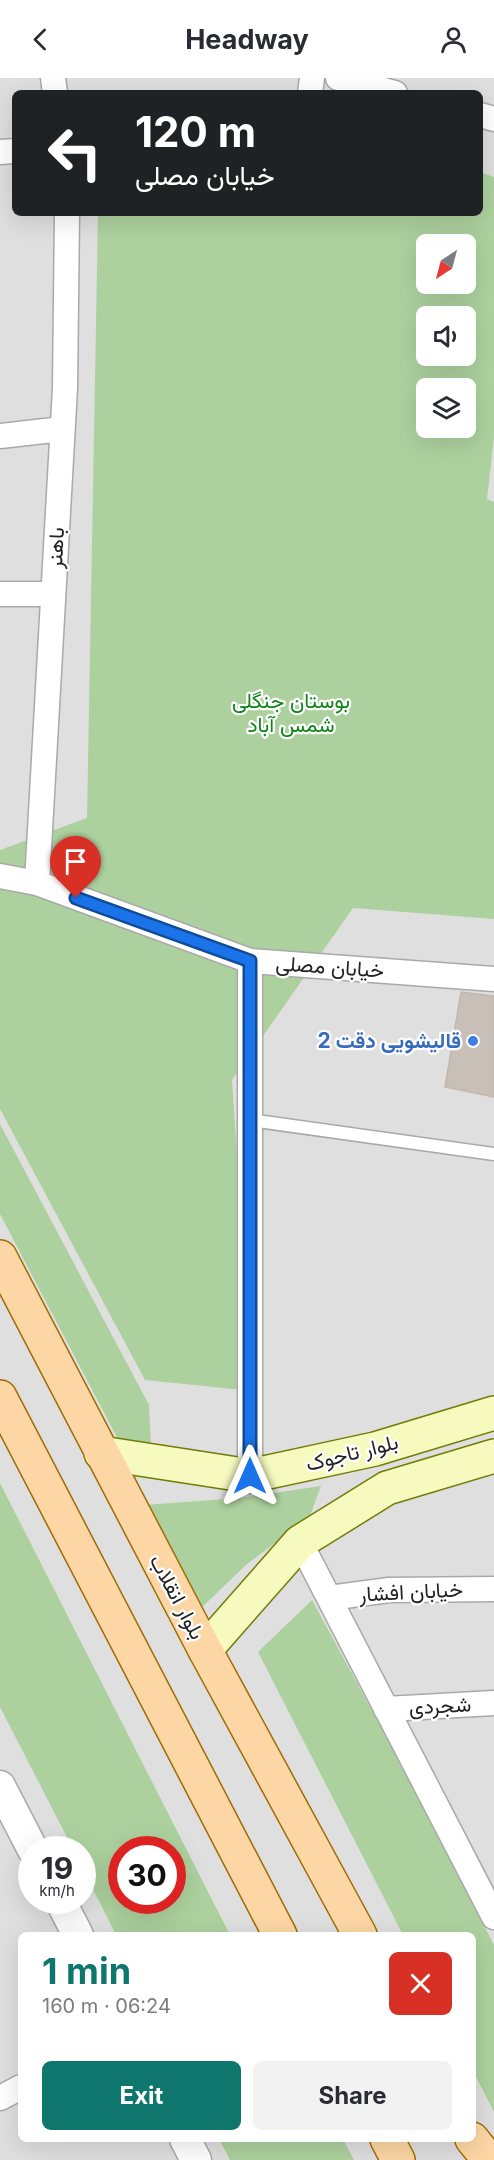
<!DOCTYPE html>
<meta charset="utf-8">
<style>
:root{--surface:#fff;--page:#f2f2f3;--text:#2b2b33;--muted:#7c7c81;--accent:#0f766e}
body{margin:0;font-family:Inter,Vazirmatn,sans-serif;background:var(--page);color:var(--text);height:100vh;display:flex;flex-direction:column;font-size:22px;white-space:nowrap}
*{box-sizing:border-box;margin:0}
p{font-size:20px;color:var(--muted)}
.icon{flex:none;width:33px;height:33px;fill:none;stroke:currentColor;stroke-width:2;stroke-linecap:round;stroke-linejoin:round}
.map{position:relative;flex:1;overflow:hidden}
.sheet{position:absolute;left:18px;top:1854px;width:458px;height:210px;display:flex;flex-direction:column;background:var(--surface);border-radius:9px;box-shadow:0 6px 24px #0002}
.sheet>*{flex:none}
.banner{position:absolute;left:12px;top:12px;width:471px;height:126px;border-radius:9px;box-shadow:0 6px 24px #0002;background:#202124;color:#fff;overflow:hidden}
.needle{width:39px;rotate:216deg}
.fabs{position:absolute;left:416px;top:156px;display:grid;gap:12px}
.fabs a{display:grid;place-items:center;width:60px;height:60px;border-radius:9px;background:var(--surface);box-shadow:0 6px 24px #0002;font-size:30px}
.speed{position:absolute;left:18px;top:1758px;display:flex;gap:12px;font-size:30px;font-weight:700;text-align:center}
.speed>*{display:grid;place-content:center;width:78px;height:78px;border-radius:50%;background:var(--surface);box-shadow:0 6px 24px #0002;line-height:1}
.speed small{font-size:15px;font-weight:400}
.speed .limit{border:9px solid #d22;background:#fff;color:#111}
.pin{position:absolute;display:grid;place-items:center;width:51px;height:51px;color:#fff;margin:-62px -26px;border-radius:50% 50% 50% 0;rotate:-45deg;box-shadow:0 0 6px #0007}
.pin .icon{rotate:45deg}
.me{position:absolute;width:66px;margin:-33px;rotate:0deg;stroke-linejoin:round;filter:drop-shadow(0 0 4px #0008)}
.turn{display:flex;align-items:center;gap:21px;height:126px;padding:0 24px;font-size:27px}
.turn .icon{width:78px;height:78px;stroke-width:2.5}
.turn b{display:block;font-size:42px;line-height:51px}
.round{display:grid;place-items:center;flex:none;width:63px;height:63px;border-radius:9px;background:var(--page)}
.head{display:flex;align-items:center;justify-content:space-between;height:102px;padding:0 24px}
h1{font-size:36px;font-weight:700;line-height:45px;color:var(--accent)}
.button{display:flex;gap:12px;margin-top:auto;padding:12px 24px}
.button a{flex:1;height:69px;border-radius:9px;background:var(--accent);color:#fff;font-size:24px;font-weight:700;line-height:69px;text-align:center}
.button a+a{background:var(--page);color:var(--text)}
header{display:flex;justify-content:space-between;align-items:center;height:78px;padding:0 24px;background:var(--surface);font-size:27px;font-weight:700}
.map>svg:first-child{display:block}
.residential{fill:#e0dfdf;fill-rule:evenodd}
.forest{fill:#add19e;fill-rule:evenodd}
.building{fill:#c7bfb8;stroke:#c4b6ab;stroke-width:1.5}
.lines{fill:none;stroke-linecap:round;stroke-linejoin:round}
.service-casing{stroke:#a9a9a9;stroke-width:15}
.minor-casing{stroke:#a9a9a9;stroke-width:27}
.tertiary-casing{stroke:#a9a9a9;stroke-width:33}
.secondary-casing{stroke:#707d05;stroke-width:36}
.primary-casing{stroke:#a06b00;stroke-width:36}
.service{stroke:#fff;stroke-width:12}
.minor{stroke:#fff;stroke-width:24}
.tertiary{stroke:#fff;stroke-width:30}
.secondary{stroke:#f7fabf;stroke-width:33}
.primary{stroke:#fcd6a4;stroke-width:33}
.route-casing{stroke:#114b97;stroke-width:15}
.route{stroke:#1a73e8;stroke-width:10}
.shop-dot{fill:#3f7fe0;stroke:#fff;stroke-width:2}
.labels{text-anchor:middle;stroke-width:4.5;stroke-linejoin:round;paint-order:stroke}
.street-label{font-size:21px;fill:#222;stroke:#fff}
.park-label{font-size:21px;fill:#0c8416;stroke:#fff}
.shop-label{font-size:21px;font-weight:bold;fill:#366cbe;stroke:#fff;text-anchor:end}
</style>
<header><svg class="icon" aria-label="back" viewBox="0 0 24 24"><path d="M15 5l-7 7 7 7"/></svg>Headway<svg class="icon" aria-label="person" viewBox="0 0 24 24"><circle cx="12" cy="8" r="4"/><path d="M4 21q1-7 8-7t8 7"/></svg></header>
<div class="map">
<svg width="494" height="2082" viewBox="0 0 494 2082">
<rect width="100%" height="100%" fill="#f2efe9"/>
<path class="residential" d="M 0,0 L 494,0 L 494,2082 L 0,2082 ZM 15,15 L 480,15 L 480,135 L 15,135 ZM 426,166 L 465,166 L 465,206 L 426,206 ZM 426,238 L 465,238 L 465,278 L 426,278 ZM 426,310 L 465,310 L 465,350 L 426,350 ZM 32,1772 L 82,1772 L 82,1822 L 32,1822 ZM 122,1772 L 172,1772 L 172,1822 L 122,1822 ZM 21,1857 L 472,1857 L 472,2061 L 21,2061 Z"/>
<path class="forest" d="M 480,94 L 494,99 L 494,360 L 487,421 L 494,424 L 494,841 L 353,830 L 232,1002 L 253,1313 L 145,1302 L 0,1031 L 0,772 L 87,740 L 98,135 L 480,135 ZM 426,166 L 465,166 L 465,206 L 426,206 ZM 426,238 L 465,238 L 465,278 L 426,278 ZM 426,310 L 465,310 L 465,350 L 426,350 Z
M 0,1046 L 149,1327 L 151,1370 L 121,1367 L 0,1136 Z
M 0,1405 L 230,1857 L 116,1857 L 83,1791 L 82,1772 L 73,1771 L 0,1629 ZM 122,1772 L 172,1772 L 172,1822 L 122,1822 Z
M 321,1408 L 310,1438 L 246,1487 L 197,1534 L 144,1427 L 240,1420 Z
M 312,1522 L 407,1697 L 494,1867 L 494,2034 L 473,1993 L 472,1857 L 403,1857 L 258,1574 Z
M 219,2061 L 343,2061 L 354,2082 L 230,2082 Z"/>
<path class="building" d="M 461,914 L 494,918 L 494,1019 L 445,1009 Z"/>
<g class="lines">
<defs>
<path id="service" d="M 250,1042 L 494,1076"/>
<path id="minor" d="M 53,0 L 55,15
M 338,0 L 395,15
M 310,15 L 312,0
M 480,37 L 494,41
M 0,74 L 15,73
M 0,358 L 62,351
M 0,516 L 53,516
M 0,798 L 37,805 L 250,883 L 494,901
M 37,805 L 65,310 L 67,135
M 250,1398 L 250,883
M 300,1464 L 494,1839
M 329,1520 L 389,1512 L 494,1511
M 386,1631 L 494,1625
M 0,2020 L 21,2009"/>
<path id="tertiary" d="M 0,1708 L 33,1772
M 60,1822 L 78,1857
M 185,2061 L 196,2082"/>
<path id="secondary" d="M 101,1375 L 250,1398 L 375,1371 L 494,1335
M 205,1572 L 300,1464 L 387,1410 L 494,1378"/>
<path id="primary" d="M 0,1179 L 205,1572 L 360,1857
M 0,1319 L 280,1857
M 387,2061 L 398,2082
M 472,2061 L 489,2082"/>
</defs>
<use href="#service" class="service-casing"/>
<use href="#minor" class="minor-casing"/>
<use href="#tertiary" class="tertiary-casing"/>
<use href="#secondary" class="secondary-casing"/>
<use href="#primary" class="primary-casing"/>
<use href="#service" class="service"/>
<use href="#minor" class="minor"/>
<use href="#tertiary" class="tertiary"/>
<use href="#secondary" class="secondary"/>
<use href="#primary" class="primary"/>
</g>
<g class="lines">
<defs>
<path id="route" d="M 76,820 L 250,883 L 250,1398"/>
</defs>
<use href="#route" class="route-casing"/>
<use href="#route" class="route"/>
</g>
<circle class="shop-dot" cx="473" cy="963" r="6"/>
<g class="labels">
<g class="street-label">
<text transform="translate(56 470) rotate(-87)" y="7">باهنر</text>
<text transform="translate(330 889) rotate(4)" y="7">خیابان مصلی</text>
<text transform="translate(352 1375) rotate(-14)" y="7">بلوار تاجوک</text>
<text transform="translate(411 1514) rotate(-3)" y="7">خیابان افشار</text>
<text transform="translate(177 1519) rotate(62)" y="7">بلوار انقلاب</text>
<text transform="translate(440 1628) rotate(-3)" y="7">شجردی</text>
</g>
<g class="park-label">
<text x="291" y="630">بوستان جنگلی<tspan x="291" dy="24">شمس آباد</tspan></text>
</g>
<g class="shop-label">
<text x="461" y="970">قالیشویی دقت 2</text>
</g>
</g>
</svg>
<div class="fabs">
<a><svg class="needle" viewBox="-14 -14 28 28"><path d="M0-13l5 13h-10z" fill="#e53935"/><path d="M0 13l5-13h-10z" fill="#7c7c81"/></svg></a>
<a><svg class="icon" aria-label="sound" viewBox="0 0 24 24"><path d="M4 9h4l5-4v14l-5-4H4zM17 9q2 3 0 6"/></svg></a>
<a><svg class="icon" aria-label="layers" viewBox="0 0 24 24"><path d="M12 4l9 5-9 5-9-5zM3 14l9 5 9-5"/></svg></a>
</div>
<div class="speed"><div>19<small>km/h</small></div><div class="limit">30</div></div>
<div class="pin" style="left:76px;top:820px;background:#d93025"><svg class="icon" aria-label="arrive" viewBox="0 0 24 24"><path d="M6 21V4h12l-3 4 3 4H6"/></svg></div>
<svg class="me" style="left:250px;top:1398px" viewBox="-20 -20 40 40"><path d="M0-17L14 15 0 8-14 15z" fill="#1a73e8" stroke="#fff" stroke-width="4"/></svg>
<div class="banner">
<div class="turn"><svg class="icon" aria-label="left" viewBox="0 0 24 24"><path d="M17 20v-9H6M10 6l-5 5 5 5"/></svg><div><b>120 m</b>خیابان مصلی</div></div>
</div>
<section class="sheet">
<div class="head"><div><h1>1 min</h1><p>160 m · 06:24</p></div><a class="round" style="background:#d93025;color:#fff"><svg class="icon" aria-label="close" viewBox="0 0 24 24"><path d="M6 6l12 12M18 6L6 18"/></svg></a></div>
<div class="button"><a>Exit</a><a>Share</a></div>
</section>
</div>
